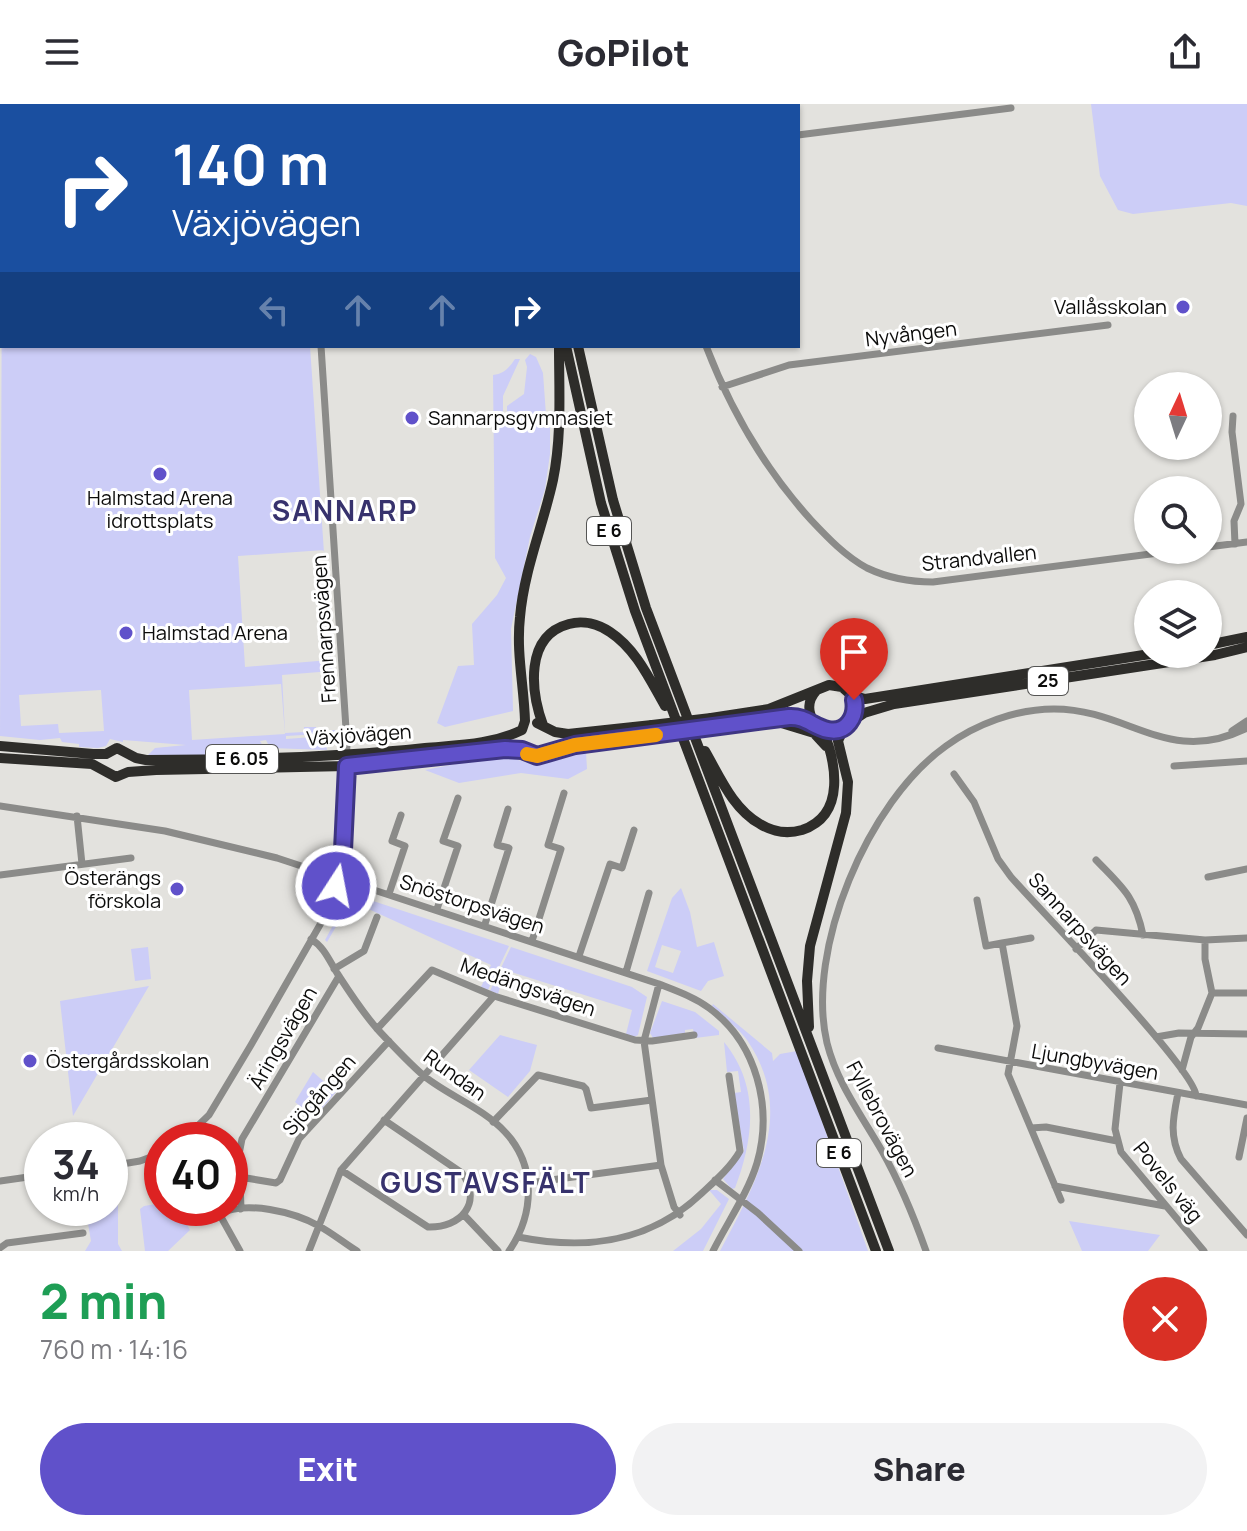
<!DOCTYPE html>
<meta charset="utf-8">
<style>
:root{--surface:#fff;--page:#f2f2f3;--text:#2b2b33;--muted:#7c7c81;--accent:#6051ca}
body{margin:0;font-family:Manrope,sans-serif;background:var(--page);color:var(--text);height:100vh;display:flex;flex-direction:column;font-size:30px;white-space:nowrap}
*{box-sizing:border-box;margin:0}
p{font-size:26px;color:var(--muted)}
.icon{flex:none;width:44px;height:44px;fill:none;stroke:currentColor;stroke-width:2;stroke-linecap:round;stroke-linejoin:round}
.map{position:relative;height:1147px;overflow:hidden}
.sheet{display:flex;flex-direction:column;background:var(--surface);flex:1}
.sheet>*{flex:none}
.hud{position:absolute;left:0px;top:0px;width:800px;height:244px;box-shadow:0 2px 6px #0004;background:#1a4fa0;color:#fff;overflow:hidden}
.needle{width:52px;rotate:4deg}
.fabs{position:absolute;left:1134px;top:268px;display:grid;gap:16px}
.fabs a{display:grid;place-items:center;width:88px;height:88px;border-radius:50%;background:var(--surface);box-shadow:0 2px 6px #0004;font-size:40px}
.speed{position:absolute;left:24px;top:1018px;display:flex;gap:16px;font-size:40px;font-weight:700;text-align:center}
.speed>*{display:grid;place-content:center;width:104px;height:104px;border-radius:50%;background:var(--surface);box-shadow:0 2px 6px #0004;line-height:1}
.speed small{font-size:20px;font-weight:400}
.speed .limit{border:12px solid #d22;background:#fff;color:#111}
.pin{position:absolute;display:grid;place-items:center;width:68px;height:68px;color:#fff;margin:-82px -34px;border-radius:50% 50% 50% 0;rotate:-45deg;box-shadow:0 0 8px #0007}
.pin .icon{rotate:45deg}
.me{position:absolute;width:88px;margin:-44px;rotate:11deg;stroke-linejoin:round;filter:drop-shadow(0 0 6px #0008)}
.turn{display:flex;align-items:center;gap:28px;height:168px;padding:0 40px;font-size:36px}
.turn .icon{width:104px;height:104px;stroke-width:2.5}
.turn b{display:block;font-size:56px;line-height:68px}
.lanes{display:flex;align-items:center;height:76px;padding:0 40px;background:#0003;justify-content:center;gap:40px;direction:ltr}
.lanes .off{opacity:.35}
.round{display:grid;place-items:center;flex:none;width:84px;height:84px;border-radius:42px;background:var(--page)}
.overview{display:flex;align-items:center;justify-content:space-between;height:136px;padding:0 40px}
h1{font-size:48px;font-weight:800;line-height:60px;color:#1e9e55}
.action{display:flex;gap:16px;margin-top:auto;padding:16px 40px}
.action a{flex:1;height:92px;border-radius:48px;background:var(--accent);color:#fff;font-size:32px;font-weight:800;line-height:92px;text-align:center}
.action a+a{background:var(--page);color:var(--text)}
header{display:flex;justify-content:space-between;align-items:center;height:104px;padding:0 40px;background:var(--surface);font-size:36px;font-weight:800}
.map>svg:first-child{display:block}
.green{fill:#cccdf7;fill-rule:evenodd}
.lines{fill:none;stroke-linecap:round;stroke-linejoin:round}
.minor{stroke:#8b8b89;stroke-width:7}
.highway{stroke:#2e2d2a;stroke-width:10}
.highway-bridge{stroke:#2e2d2a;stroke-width:10}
.route-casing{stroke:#3e3583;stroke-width:20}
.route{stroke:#6051ca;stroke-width:14}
.slow{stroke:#f59e0b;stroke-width:14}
.poi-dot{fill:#6051ca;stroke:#fff;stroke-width:3}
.labels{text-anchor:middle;stroke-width:6;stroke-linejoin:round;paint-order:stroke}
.shield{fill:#fff;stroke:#555554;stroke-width:2}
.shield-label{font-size:18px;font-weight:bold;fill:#0c0c0b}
.poi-label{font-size:20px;fill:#0c0c0b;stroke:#fff;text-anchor:start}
.street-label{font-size:20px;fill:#0c0c0b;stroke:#fff}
.district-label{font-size:28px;font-weight:bold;letter-spacing:2px;fill:#37326d;stroke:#fff}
</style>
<header><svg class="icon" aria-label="menu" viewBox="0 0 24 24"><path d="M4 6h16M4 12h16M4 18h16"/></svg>GoPilot<svg class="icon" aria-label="share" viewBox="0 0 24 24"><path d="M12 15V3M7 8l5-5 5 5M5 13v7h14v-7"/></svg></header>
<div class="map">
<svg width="1247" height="1147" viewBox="0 0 1247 1147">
<rect width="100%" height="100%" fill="#e3e2de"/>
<path class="green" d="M 310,0 L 522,0 L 310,2 Z
M 1091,0 L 1247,0 L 1247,102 L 1231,99 L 1133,110 L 1118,106 L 1100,72 Z
M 2,151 L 2,242 L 310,242 L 332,567 L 282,571 L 285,629 L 304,628 L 304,623 L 316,623 L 317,627 L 337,626 L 337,629 L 286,632 L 286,635 L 313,633 L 326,639 L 327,646 L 270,644 L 266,636 L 260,637 L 267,649 L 252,652 L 148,651 L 155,644 L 186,641 L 123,636 L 123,638 L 110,635 L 106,642 L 98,644 L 79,643 L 79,640 L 62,638 L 60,634 L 40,636 L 0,632 ZM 324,446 L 330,556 L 245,563 L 238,452 ZM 281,580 L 285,630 L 192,636 L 189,586 ZM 101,586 L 104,627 L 59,629 L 58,620 L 21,622 L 19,591 Z
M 530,250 L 536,253 L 543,269 L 546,311 L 550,322 L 550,350 L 545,385 L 530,433 L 511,525 L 513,607 L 445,623 L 437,619 L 458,562 L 474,561 L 472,520 L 497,491 L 506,474 L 495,454 L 493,271 C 504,270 509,264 515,255 L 520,255 L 503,292 L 503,318 L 507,318 L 507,302 L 524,290 L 527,263 L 525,256 Z
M 586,648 L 587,665 L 568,675 L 521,669 L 459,679 L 425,666 L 466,658 L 512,654 L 537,662 Z
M 681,784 L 690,808 L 697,843 L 714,838 L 724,872 L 708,877 L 701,887 L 647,867 L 672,794 ZM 662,841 L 681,847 L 673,869 L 655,863 Z
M 355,791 L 509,842 L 488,886 L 481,883 L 491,861 L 351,797 L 327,838 L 325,836 L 349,792 Z
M 148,843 L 151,875 L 135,877 L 131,845 Z
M 511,843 L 632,883 L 647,893 L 638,931 L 634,933 L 626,930 L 632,906 L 505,866 L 498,890 L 490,887 Z
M 149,882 L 73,1012 L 60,897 Z
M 662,897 L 695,908 L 719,927 L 719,931 L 695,934 L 693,925 L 685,926 L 685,929 L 653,934 L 650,929 Z
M 713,900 L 772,949 L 773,957 L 780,950 L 797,947 L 868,1147 L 720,1147 C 756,1079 797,1009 747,936 C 737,922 722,914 712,902 Z
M 500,931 L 537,941 L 530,967 L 508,993 L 469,966 Z
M 724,938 C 760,982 754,1034 735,1084 L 732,1085 L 723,1075 L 744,1047 L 734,989 L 741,988 L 738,967 L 727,968 Z
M 313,968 L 336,988 L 314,1014 L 295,998 Z
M 118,1072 L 118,1140 L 122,1147 L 85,1147 L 91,1137 L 87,1114 L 83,1114 L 82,1104 L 110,1104 L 110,1073 Z
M 709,1086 L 717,1086 L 729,1095 L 703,1147 L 673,1147 L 701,1125 L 721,1100 Z
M 162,1099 L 162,1104 L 178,1104 L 190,1126 L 168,1147 L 145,1147 L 140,1105 L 144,1102 Z
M 1069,1117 L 1160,1131 L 1148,1147 L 1082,1147 Z"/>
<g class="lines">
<path class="minor" d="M 304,0 L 304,2
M 91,2 L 96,2
M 764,2 L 766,0
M 0,11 L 2,11
M 798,31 L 1011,4
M 0,147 L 2,145
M 706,242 C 731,307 764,364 811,416 C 828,434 845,452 867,464 C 888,474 910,478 933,478 L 1182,446
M 722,283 L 789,261 L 1108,221
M 1233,312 L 1232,328 L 1241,400 L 1234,417 L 1235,440
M 1208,443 L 1247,438
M 1232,627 L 1247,617
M 1174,662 L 1247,657
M 954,670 L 974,698 L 998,755 L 1011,773 C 1037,803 1197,967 1196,992
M 0,702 L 165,727 L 277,754 L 659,880 C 677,887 694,893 709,904 C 757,939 773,1004 757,1059 C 748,1089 727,1119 713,1147
M 77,712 L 82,760
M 1096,756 C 1122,783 1135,792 1143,831
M 0,771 L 131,754
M 1208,773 L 1247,765
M 389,790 L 405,742 L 392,737 L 401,711
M 977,796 L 986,842 L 1002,839
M 437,805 L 458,742 L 443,737 L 458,694
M 485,820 L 509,744 L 497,741 L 508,705
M 1031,834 L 1002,839 L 1017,922 L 1008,970 L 1061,1096
M 311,835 C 324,843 329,856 337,869 C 350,889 364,911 380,928 C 394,943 409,959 424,972 C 449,992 483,1004 505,1028 C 537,1062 534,1111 509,1147
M 532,837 L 561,745 L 548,741 L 564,689
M 1076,845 L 1096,826 L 1205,836 L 1247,834
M 579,852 L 610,760 L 622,764 L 634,726
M 334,865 L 364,847 L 377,813
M 626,868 L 649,789
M 659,880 L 644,937 L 661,1061 L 674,1103 L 680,1111
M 1212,889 L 1247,889
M 377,925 L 432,866 L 494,892 L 635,936 L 652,937 L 694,931
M 1156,933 L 1179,929 L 1247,930
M 938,944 L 1247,1001
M 1182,966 L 1191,933 L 1198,924 L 1212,889 L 1205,855 L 1205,836
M 1120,979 L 1115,1025 L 1121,1048 L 1204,1147
M 1178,989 C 1173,1014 1169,1032 1181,1055 L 1247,1131
M 493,1018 L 538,971 L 583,982 L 586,985 L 591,1004 L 652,996
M 1031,1024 L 1046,1023 L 1117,1037
M 183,1036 L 209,1011 L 251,941 L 321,819 L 335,786 L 341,762 L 347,640 L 321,242
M 1239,1053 L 1247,1014
M 110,1062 L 140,1057 L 162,1049
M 341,1066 L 428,1123 C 461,1124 483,1099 462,1069 L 384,1016
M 240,1073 L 276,1079 L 280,1076 L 299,1035 L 389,937
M 715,1076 L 758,1109 L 799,1147
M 0,1077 L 42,1071
M 529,1079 L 661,1061
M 1055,1082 L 1165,1102
M 216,1104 L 240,1147
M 241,1105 L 239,1050 L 242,1035 L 339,872
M 219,1110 C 246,1096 294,1108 319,1122 C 332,1129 344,1139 357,1147
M 464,1111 L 498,1147
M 518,1133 C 588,1147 651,1138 702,1089 C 715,1077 731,1063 740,1047 L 729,972
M 0,1144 L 7,1139 L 83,1129
M 309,1147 L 341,1066 L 494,892
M 926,1147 C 914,1113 900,1079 882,1047 C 862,1012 837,979 827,939 C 805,846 868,697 946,642 C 976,620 1016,605 1054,605 C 1129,605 1168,663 1247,624"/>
<path class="highway" d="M 540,0 L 540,2
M 553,0 L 553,2
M 566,242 L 601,399 L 635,507 L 876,1147
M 578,242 L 613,396 L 646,504 L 889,1147
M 1208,541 L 1247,533
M 711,614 L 769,605 L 829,581 L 842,583 L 851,591 L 865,595 L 1150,550
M 778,618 L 814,629 L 826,642
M 814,618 C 807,607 808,596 816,587
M 537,619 L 555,628 L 568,630 L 652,621
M 543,621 C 531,588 524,532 569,520 C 583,516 598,520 610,528 C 636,545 650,576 665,602
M 714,624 L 795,613 L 814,618 L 822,624 L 834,626 L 845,622 L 864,609 L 894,600 L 1215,551 L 1247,543
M 0,642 L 93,650 L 106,650 L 117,644 L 136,654 L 146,656 C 240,656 332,654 425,644 C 458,641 491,641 522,626 L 525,617 C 524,582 516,549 520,513 C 524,466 543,422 553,376 C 562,332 559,287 559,242
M 705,647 C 720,673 733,705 760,720 C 773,728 788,730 802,726 C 847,711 836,657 822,624
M 0,654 L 92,660 L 116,673 L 128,668 L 156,666 L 347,662 L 505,645 L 522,646 L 537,652 L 575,641 L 657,631
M 809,923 L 807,877 L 810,842 L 846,709 L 848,678 L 838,637 L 845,622"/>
<path class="highway-bridge" d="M 652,621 L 711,614
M 657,631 L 714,624"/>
</g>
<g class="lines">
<defs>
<path id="route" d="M 336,782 L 343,746 L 347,662 L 505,645 L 522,646 L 537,652 L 575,641 L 789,613 C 806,612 813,623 828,626 C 847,630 857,612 854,596"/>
</defs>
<use href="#route" class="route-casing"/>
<use href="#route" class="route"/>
<path class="slow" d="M 527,650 L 537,652 L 575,641 L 656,631"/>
</g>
<g class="poi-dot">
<circle cx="1183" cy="203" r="8"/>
<circle cx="412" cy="314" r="8"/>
<circle cx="160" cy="370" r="8"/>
<circle cx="126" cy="529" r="8"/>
<circle cx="177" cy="785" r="8"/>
<circle cx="30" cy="957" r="8"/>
</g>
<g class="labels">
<g class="shield">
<rect x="587" y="413" width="44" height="28" rx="6"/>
<rect x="1028" y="563" width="40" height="28" rx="6"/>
<rect x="206" y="641" width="72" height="28" rx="6"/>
<rect x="817" y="1035" width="44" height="28" rx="6"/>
</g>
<g class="shield-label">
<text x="609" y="433">E 6</text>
<text x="1048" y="583">25</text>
<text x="242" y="661">E 6.05</text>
<text x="839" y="1055">E 6</text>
</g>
<g class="poi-label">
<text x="1167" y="210" text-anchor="end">Vallåsskolan</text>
<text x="428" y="321">Sannarpsgymnasiet</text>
<text x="160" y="401" text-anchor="middle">Halmstad Arena<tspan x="160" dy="23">idrottsplats</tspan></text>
<text x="142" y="536">Halmstad Arena</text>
<text x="161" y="781" text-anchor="end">Österängs<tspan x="161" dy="23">förskola</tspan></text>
<text x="46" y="964">Östergårdsskolan</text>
</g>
<g class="street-label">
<text transform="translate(911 230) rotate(-7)" y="7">Nyvången</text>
<text transform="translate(979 454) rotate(-6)" y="7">Strandvallen</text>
<text transform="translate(324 525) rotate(-94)" y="7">Frennarpsvägen</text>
<text transform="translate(359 631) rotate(-4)" y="7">Växjövägen</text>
<text transform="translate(472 800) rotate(18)" y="7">Snöstorpsvägen</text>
<text transform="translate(1080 825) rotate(48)" y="7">Sannarpsvägen</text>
<text transform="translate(528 883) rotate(19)" y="7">Medängsvägen</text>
<text transform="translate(283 934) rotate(-60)" y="7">Äringsvägen</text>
<text transform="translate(1095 958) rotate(10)" y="7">Ljungbyvägen</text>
<text transform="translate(455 971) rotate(36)" y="7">Rundan</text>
<text transform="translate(319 991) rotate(-49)" y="7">Sjögången</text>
<text transform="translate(882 1015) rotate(62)" y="7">Fyllebrovägen</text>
<text transform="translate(1168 1078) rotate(51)" y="7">Povels väg</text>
</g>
<g class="district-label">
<text x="345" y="417">SANNARP</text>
<text x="486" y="1089">GUSTAVSFÄLT</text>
</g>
</g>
</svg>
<div class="fabs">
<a><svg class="needle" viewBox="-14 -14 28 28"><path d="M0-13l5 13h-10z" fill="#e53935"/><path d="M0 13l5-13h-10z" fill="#7c7c81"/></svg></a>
<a><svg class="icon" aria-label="search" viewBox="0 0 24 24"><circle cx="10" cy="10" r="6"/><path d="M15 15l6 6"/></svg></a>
<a><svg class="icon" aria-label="layers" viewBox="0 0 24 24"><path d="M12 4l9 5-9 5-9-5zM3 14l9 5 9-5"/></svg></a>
</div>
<div class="speed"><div>34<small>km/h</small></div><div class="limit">40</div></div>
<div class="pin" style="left:854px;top:596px;background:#d93025"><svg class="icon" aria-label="arrive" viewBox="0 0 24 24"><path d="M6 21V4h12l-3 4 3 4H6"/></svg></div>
<svg class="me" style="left:336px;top:782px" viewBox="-20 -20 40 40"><circle r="17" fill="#6051ca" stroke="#fff" stroke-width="3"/><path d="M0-11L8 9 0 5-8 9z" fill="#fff"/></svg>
<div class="hud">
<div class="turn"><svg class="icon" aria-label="right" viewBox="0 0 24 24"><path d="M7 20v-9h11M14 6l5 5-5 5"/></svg><div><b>140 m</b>Växjövägen</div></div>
<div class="lanes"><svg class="icon off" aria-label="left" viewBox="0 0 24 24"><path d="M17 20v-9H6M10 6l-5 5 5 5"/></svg><svg class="icon off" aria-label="ahead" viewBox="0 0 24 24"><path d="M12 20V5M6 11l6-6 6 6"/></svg><svg class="icon off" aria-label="ahead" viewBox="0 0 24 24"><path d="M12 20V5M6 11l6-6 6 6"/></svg><svg class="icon" aria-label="right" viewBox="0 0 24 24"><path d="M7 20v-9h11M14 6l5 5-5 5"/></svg></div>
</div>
</div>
<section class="sheet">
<div class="overview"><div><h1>2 min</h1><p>760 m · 14:16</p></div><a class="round" style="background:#d93025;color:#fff"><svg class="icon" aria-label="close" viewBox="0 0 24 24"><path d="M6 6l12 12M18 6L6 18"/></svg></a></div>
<div class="action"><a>Exit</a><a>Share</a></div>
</section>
